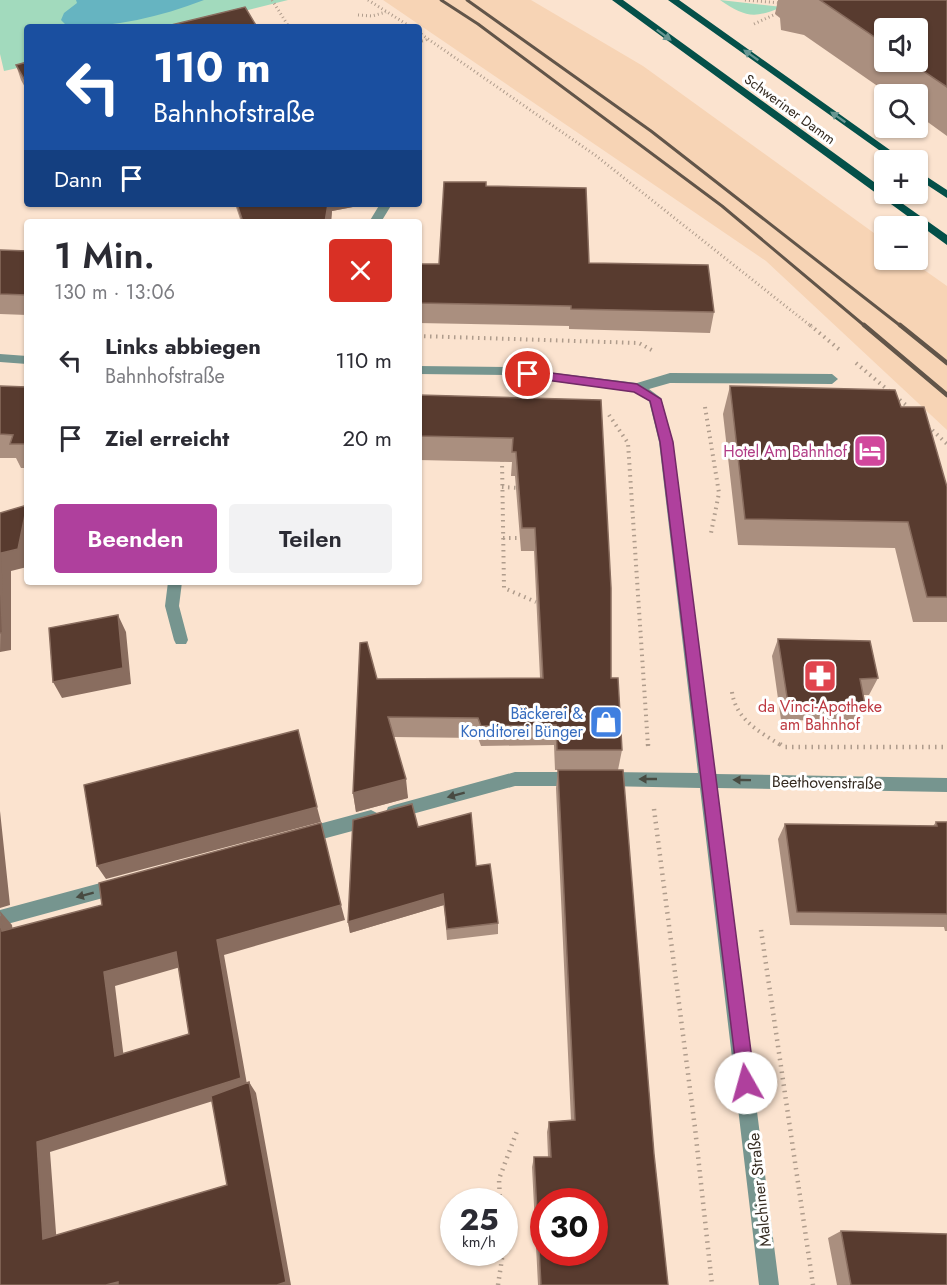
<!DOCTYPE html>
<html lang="de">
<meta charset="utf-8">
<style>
:root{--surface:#fff;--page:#f2f2f3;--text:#2b2b33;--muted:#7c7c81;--accent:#af409d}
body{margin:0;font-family:Jost,sans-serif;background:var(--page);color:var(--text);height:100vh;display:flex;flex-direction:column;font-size:22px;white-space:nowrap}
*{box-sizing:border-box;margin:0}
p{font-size:20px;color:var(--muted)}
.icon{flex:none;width:33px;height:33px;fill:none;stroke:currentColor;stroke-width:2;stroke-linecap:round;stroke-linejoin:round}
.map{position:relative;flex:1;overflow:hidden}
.drawer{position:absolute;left:24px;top:219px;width:398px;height:366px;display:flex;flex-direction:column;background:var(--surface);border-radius:6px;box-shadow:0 2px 4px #0004}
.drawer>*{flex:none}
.top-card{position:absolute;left:24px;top:24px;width:398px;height:183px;border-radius:6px;box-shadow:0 2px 4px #0004;background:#1a4fa0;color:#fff;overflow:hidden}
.tools{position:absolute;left:874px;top:18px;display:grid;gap:12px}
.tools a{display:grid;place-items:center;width:54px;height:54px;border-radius:6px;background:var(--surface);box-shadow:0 2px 4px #0004;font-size:30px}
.speed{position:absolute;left:440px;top:1188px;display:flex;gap:12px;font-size:30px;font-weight:700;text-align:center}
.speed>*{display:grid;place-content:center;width:78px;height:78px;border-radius:50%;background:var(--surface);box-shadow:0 2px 4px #0004;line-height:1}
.speed small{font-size:15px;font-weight:400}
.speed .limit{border:9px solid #d22;background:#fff;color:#111}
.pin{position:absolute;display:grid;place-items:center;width:51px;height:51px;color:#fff;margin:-26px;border:3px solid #fff;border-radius:50%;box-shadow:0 2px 6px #0007}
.me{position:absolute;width:66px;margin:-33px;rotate:353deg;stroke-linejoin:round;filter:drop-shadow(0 0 4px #0008)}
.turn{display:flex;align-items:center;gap:21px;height:126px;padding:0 30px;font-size:27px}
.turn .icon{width:78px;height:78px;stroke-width:2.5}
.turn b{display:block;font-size:42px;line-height:51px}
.then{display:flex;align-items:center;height:57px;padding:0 30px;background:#0003;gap:12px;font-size:22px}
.round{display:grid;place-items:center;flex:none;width:63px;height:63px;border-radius:6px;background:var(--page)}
.headline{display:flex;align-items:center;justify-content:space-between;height:102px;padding:0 30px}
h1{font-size:36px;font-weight:600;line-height:45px}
.cta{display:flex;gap:12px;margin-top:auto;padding:12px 30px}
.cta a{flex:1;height:69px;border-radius:6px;background:var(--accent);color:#fff;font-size:24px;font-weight:600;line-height:69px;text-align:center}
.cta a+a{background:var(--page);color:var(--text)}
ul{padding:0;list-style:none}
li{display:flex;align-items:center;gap:18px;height:78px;padding:0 30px}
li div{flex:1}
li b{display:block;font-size:22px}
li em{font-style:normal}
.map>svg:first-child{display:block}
.built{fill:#f7d4b5}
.green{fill:#a2dabd}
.water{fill:#66b4c1}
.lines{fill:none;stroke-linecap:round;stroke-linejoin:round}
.path-far2{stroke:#af9c8c;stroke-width:3;stroke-dasharray:1 3;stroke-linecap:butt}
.path-far1{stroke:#af9c8c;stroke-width:4;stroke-dasharray:1.5 4.5;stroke-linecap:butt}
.path{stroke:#af9c8c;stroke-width:4.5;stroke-dasharray:1.5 5;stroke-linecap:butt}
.minor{fill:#76958f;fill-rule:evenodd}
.major{fill:#045049;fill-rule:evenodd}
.rail-far1{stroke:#625549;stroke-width:3}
.rail{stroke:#625549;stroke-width:4.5}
.wall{fill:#aa8f7f;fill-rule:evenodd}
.shaded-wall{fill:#896d5f}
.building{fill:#583b2f;stroke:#896d5f;stroke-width:1.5;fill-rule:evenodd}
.oneway{fill:#689692}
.oneway2{fill:#484b42}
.route{fill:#af409d;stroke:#722a66;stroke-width:1.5}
.labels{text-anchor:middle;stroke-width:6;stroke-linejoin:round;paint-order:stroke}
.far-street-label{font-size:14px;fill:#352b21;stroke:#fff}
.hotel-label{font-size:16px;fill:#b23c85;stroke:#fff;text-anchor:end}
.health-label{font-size:16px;fill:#be3a42;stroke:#fff}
.shop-label{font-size:16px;fill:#366cbe;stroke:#fff;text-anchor:end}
.street-label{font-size:16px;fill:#352b21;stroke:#fff}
</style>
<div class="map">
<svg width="947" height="1285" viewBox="0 0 947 1285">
<rect width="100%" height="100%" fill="#fbe3cf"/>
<path class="built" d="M 383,0 L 531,0 L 643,66 L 885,241 L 885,260 L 910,260 L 947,286 L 947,430 L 766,261 Z"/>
<path class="green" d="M 0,0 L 288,0 L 181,27 L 27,27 L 27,66 L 4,71 L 0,54 Z
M 720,0 L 782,7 C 754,19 745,17 720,0 Z"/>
<path class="water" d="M 76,0 L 204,0 C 160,17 115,27 68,27 L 61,20 L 64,13 L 77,3 Z"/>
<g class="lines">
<path class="path-far2" d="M 272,0 L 289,27
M 368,0 L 411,27
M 745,0 L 781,3
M 358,15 L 372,16 L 386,12
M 754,24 L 780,12
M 418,32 L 595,155 L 812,327
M 418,42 L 429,39"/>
<path class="path-far1" d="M 810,325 L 841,351
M 418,336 L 639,343 L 655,352
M 856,363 L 889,391
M 895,396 L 906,405
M 705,407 L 719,493 L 711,533
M 609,415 L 628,443 L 648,746
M 928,426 L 947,444
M 502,460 L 504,588 L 536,602
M 502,487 L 520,488
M 503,538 L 520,538
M 732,692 C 736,720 760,732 782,746"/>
<path class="path" d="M 648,744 L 648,748
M 780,744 L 784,747 L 947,747
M 654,809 L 695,1128 L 712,1285
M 761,930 L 813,1285
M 500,1202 L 499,1179 L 517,1131
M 498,1285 L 503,1252"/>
<path class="minor" d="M 380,204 L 392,204 L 381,222 L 369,222 Z
M 0,354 L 27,356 L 27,364 L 0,362 Z
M 418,366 L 506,367 L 637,383 L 670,373 L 832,374 L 838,379 L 832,384 L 670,383 L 649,389 L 661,398 L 673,442 L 715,774 L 947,778 L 947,792 L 716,788 L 779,1285 L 759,1285 L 700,788 L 605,786 L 599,784 L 597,779 L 599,774 L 605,772 L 698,773 L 659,442 L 649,401 L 634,392 L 506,375 L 418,374 Z
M 168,582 L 182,582 L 179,606 L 188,640 L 186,644 L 176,644 L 174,640 L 165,606 Z
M 515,772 L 575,772 L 581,774 L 583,779 L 581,784 L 575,786 L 515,786 L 394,819 L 388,817 L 386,812 L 388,807 L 394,805 Z
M 371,810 L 377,813 L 379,818 L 377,823 L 371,826 L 304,844 L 298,841 L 296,836 L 298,831 L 304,828 Z
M 119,878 L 125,880 L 128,886 L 125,892 L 0,926 L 0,910 Z"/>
<path class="major" d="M 612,0 L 623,0 L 885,190 L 885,194 L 889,194 L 947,235 L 947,245 Z
M 668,0 L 679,0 L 904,160 L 893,160 Z
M 918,171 L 947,190 L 947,198 L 918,179 Z"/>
<path class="rail-far1" d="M 441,0 L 478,24 L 722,206 L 866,327
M 467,0 L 651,131 L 902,327"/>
<path class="rail" d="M 864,325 L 947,395
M 900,325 L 947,363"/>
</g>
<path class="wall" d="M 778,0 L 947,0 L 947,136 L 918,115 L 918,94 L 889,94 L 804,35 L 781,30 L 780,18 L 775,14 ZM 885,28 L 918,62 L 885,62 Z
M 27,62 L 27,91 L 21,80 L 16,65 Z
M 486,186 L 589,263 L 714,312 L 710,333 L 569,329 L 569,326 L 418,323 L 418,264 L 439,264 Z
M 235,204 L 358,204 L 358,206 L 332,211 L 331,222 L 241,222 Z
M 0,250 L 27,251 L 27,315 L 0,314 Z
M 0,386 L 27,387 L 27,468 L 21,468 L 16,458 L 0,458 Z
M 730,386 L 901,407 L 947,487 L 947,622 L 913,622 L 895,548 L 738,545 L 723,414 Z
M 418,395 L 601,400 L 611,678 L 622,750 L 618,770 L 654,1154 L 668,1285 L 538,1285 L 532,1167 L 534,1157 L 548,1157 L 547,1132 L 549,1122 L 571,1120 L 556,788 L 558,770 L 555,770 L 554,745 L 481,746 L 478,738 L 394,737 L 408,798 L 356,812 L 353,793 L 377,679 L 540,678 L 534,551 L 521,551 L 515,476 L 511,476 L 512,462 L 418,460 Z
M 778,639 L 878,678 L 869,695 L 863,695 L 865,705 L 856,721 L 781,720 L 772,656 Z
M 936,822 L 947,822 L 947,931 L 945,931 L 944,927 L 790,925 L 778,839 L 785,824 L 933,826 Z
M 418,827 L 476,866 L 498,923 L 498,934 L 447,940 L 444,905 L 350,933 L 348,922 Z
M 841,1231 L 947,1285 L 837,1285 L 828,1238 Z"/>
<path class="shaded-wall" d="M 328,204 L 358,204 L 358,206 L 332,211 L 331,222 L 325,222 Z
M 27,506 L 27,567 L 11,571 L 11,650 L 0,652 L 1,553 Z
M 118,615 L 126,632 L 131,684 L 62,698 L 53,682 Z
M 406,779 L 408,798 L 356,812 L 353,793 Z
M 317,807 L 321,822 L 106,879 L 97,866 Z
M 0,811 L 10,905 L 0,908 Z
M 443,894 L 444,905 L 350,933 L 348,922 Z
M 341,905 L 345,920 L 224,955 L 248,1090 L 50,1152 L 57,1246 L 43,1239 L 37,1142 L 241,1078 L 217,940 Z
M 0,911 L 12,925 L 15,946 L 2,931 Z
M 176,952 L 184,966 L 115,986 L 125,1067 L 115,1056 L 104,972 Z
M 249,1082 L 256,1093 L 291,1285 L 277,1285 Z
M 118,1282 L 125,1285 L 106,1285 Z"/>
<path class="building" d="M 820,0 L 947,0 L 947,87 L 910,62 L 918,62 L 918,28 L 885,28 L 885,44 Z
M 245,7 L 257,27 L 163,27 Z
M 27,62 L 27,84 L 16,65 Z
M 444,182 L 486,182 L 486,186 L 586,188 L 589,263 L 708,265 L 714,312 L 571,309 L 571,306 L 418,303 L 418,264 L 439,264 Z
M 237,204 L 328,204 L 325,222 L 243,222 Z
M 0,250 L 27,251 L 27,295 L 0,294 Z
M 0,386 L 27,387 L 27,444 L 10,444 L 13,435 L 0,434 Z
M 730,386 L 895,390 L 901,407 L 924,407 L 947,487 L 947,597 L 927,597 L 908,522 L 745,519 Z
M 418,395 L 601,400 L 611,588 L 611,678 L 618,678 L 622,750 L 557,750 L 556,725 L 481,726 L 478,718 L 388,717 L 406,779 L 353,793 L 360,643 L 367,642 L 377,679 L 543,678 L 535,528 L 522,528 L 516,452 L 512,452 L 513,438 L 418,436 Z
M 27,505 L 18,549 L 1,553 L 2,633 L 0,633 L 0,513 Z
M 118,615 L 123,668 L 53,682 L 49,628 Z
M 778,639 L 870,641 L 878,678 L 860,679 L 865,705 L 788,703 Z
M 298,730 L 317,807 L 97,866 L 84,785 Z
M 558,770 L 623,770 L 654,1154 L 668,1285 L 541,1285 L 534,1157 L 551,1157 L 549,1122 L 575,1120 ZM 543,1202 L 594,1202 L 594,1252 L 543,1252 Z
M 412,804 L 418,827 L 471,813 L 476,866 L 490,864 L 498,923 L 447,929 L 443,894 L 348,922 L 353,820 Z
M 936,822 L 947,822 L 947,914 L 797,912 L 785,824 L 937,826 Z
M 321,823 L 341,905 L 217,940 L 241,1078 L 37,1142 L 43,1239 L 227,1185 L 211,1096 L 249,1082 L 286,1282 L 277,1285 L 118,1285 L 118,1282 L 106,1285 L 0,1285 L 0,916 L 2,931 L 102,905 L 99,883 ZM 176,952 L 189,1034 L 115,1056 L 104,972 Z
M 841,1231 L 947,1234 L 947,1285 L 851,1285 Z"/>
<defs><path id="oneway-solid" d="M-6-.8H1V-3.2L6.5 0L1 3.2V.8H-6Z" transform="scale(1.5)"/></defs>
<g class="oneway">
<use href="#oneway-solid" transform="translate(664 35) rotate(37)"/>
<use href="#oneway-solid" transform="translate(751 55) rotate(-145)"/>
<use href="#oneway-solid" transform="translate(838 117) rotate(-145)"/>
</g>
<g class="oneway2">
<use href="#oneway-solid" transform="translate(648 779) rotate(-180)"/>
<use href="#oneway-solid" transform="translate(742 780) rotate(-179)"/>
<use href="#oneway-solid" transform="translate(456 795) rotate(165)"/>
<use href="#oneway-solid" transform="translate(85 895) rotate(165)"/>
</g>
<path class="route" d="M 528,370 L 637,384 L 661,399 L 673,442 L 755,1083 L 752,1089 L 746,1092 L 740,1089 L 738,1083 L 660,442 L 650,401 L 634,392 L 524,377 L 522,374 Z"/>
<defs>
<symbol id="hotel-square" viewBox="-11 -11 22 22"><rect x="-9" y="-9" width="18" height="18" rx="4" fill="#d1479c" stroke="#fff"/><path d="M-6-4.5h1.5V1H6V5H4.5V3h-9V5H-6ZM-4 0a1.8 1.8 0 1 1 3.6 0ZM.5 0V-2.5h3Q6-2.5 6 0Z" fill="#fff"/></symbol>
<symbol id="pharmacy-square" viewBox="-11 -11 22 22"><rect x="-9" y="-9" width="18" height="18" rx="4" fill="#e0444e" stroke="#fff"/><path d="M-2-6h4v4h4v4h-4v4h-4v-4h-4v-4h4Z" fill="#fff"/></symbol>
<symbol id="shop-square" viewBox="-11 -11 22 22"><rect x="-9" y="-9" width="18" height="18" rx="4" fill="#3f7fe0" stroke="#fff"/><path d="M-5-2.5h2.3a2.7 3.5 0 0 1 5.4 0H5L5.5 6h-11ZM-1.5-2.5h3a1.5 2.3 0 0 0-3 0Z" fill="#fff"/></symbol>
</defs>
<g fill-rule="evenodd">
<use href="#hotel-square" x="851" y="432" width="38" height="38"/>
<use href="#pharmacy-square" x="801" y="657" width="38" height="38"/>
<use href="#shop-square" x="587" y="703" width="38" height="38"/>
</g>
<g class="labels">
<g class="far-street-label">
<text transform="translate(790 109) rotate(36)" y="5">Schweriner Damm</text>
</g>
<g class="hotel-label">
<text x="847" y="457">Hotel Am Bahnhof</text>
</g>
<g class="health-label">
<text x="820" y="712">da Vinci-Apotheke<tspan x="820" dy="18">am Bahnhof</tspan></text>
</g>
<g class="shop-label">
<text x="583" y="719">Bäckerei &amp;<tspan x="583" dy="18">Konditorei Bünger</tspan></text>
</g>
<g class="street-label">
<text transform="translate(827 782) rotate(1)" y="6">Beethovenstraße</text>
<text transform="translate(759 1190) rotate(-96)" y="6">Malchiner Straße</text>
</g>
</g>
</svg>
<div class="tools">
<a><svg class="icon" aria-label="sound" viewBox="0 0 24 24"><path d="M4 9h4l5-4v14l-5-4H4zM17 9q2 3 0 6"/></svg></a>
<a><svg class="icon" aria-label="search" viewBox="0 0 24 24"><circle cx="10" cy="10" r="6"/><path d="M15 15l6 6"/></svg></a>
<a>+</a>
<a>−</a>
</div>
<div class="speed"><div>25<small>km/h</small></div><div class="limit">30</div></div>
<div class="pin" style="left:528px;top:374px;background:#d93025"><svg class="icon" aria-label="arrive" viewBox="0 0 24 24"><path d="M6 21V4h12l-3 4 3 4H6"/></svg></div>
<svg class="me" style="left:746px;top:1083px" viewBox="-20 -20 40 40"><circle r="19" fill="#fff"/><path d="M0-13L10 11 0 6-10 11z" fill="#af409d"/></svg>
<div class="top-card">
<div class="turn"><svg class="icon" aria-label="left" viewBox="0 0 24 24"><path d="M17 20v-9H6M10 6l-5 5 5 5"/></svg><div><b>110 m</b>Bahnhofstraße</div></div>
<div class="then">Dann<svg class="icon" aria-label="arrive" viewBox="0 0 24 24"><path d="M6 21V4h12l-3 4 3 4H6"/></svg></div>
</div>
<section class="drawer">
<div class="headline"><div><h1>1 Min.</h1><p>130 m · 13:06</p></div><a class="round" style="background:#d93025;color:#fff"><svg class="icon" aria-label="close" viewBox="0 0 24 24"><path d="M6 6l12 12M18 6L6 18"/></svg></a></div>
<ul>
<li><svg class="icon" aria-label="left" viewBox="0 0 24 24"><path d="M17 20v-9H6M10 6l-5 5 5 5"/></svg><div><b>Links abbiegen</b><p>Bahnhofstraße</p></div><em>110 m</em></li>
<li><svg class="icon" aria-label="arrive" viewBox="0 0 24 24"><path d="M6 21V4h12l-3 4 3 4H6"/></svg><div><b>Ziel erreicht</b></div><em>20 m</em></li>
</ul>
<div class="cta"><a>Beenden</a><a>Teilen</a></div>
</section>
</div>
